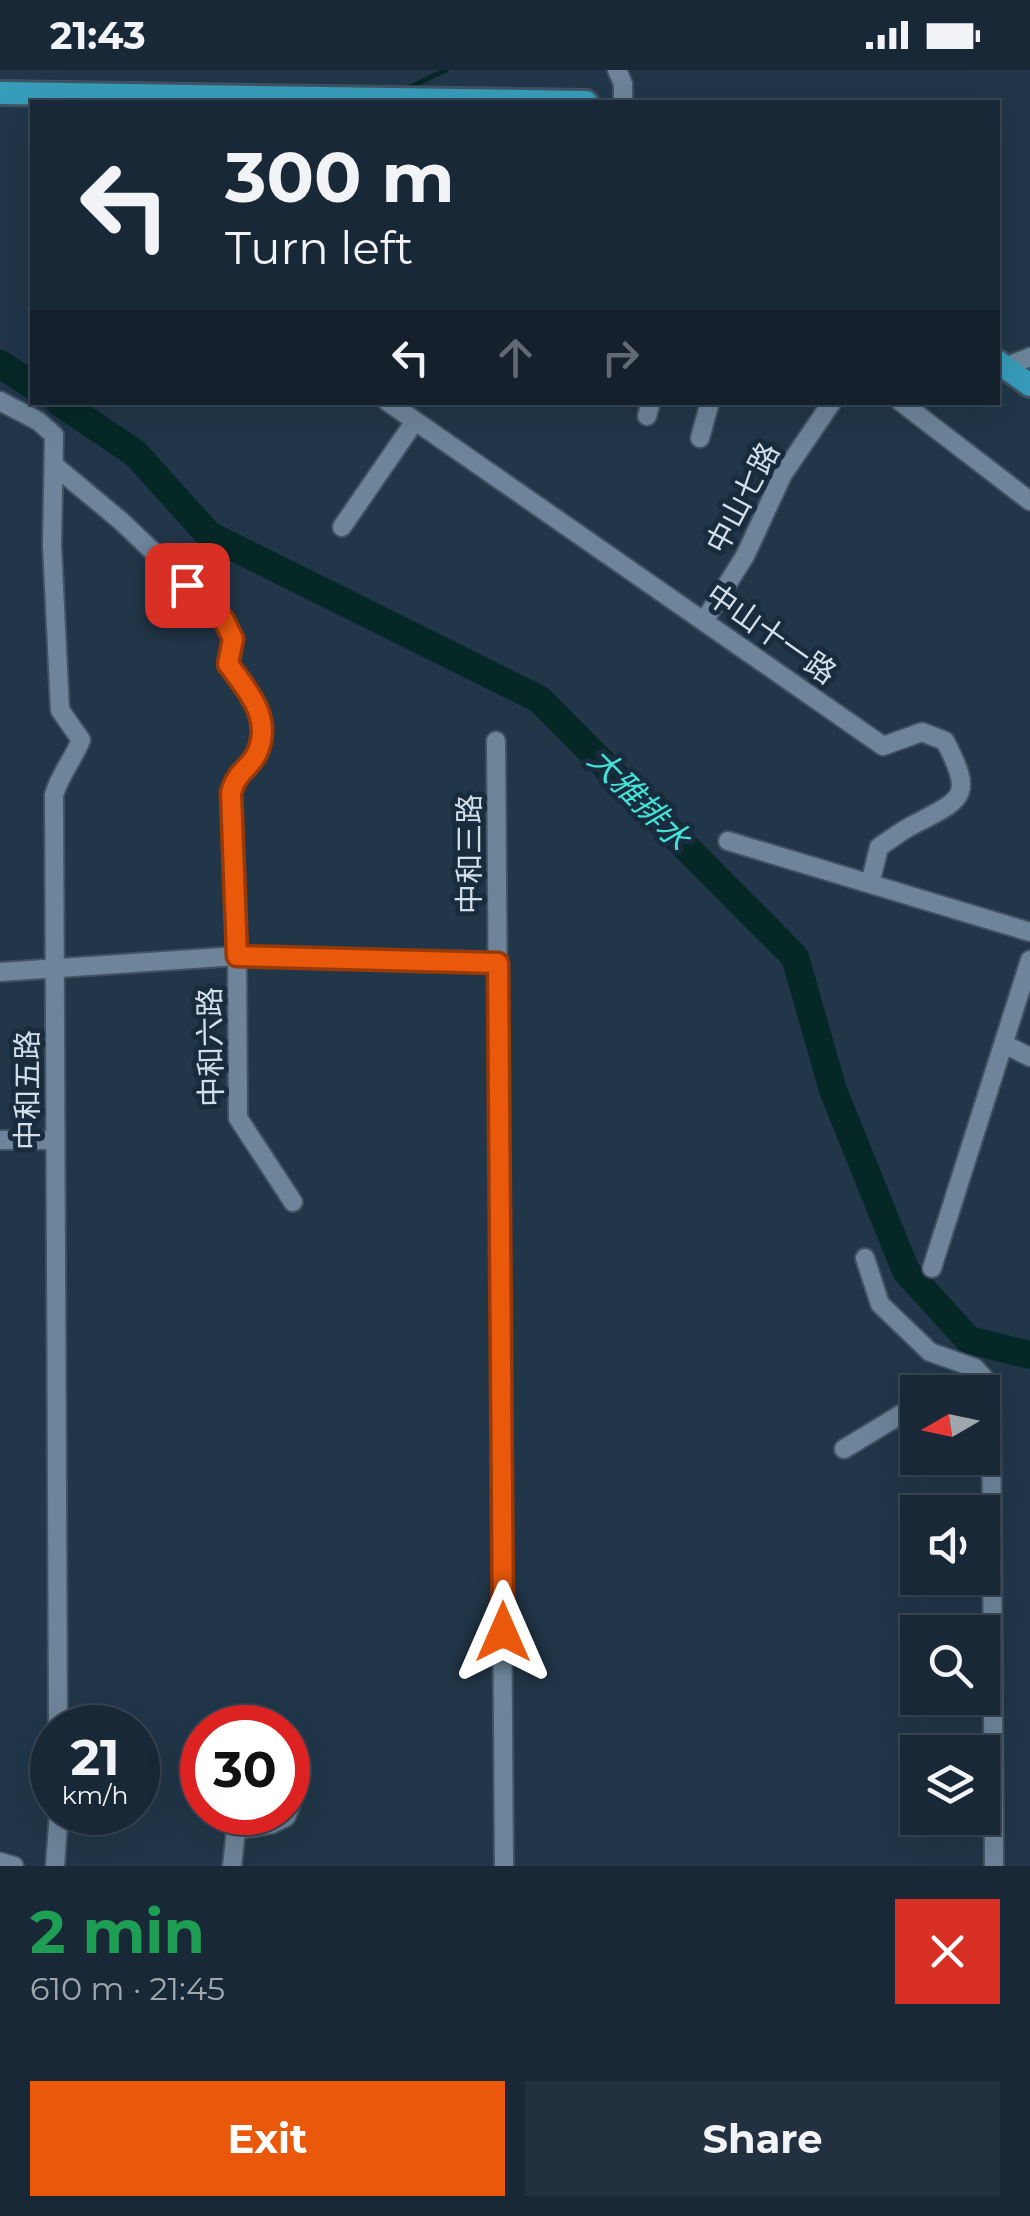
<!DOCTYPE html>
<meta charset="utf-8">
<style>
:root{--surface:#192837;--page:#22303f;--text:#f1f3f6;--muted:#9fa6ad;--line:#374452;--accent:#ea580c}
body{margin:0;font-family:Montserrat,"Noto Sans TC",sans-serif;background:var(--page);color:var(--text);height:100vh;display:flex;flex-direction:column;font-size:38px;white-space:nowrap}
*{box-sizing:border-box;margin:0}
p{font-size:32px;color:var(--muted)}
.icon{flex:none;width:55px;height:55px;fill:none;stroke:currentColor;stroke-width:2;stroke-linecap:round;stroke-linejoin:round}
.map{position:relative;height:1796px;overflow:hidden}
.side{display:flex;flex-direction:column;background:var(--surface);flex:1}
.side>*{flex:none}
.guide{position:absolute;left:30px;top:30px;width:970px;height:305px;border-radius:0px;box-shadow:0 10px 40px #0002,0 0 0 2px var(--line);background:#192837;color:var(--text);overflow:hidden}
.needle{width:65px;rotate:261deg}
.fabs{position:absolute;left:900px;top:1305px;display:grid;gap:20px}
.fabs a{display:grid;place-items:center;width:100px;height:100px;border-radius:0px;background:var(--surface);box-shadow:0 10px 40px #0002,0 0 0 2px var(--line);font-size:50px}
.speed{position:absolute;left:30px;top:1635px;display:flex;gap:20px;font-size:50px;font-weight:700;text-align:center}
.speed>*{display:grid;place-content:center;width:130px;height:130px;border-radius:50%;background:var(--surface);box-shadow:0 10px 40px #0002,0 0 0 2px var(--line);line-height:1}
.speed small{font-size:25px;font-weight:400}
.speed .limit{border:15px solid #d22;background:#fff;color:#111}
.pin{position:absolute;display:grid;place-items:center;width:85px;height:85px;color:#fff;margin:-42px;border-radius:20px;box-shadow:0 5px 15px #0006}
.me{position:absolute;width:110px;margin:-55px;rotate:0deg;stroke-linejoin:round;filter:drop-shadow(0 0 8px #0008)}
.turn{display:flex;align-items:center;gap:35px;height:210px;padding:0 30px;font-size:45px}
.turn .icon{width:130px;height:130px;stroke-width:2.5}
.turn b{display:block;font-size:70px;line-height:85px}
.lanes{display:flex;align-items:center;height:95px;padding:0 30px;background:#0003;justify-content:center;gap:50px;direction:ltr}
.lanes .off{opacity:.35}
.round{display:grid;place-items:center;flex:none;width:105px;height:105px;border-radius:0px;background:var(--page)}
.headline{display:flex;align-items:center;justify-content:space-between;height:170px;padding:0 30px}
h1{font-size:60px;font-weight:700;line-height:75px;color:#1e9e55}
.cta{display:flex;gap:20px;margin-top:auto;padding:20px 30px}
.cta a{flex:1;height:115px;border-radius:0px;background:var(--accent);color:#fff;font-size:40px;font-weight:700;line-height:115px;text-align:center}
.cta a+a{background:var(--page);color:var(--text)}
.status{display:flex;justify-content:space-between;align-items:center;height:70px;padding:0 50px;background:var(--surface);direction:ltr}
.status svg{height:28px;fill:currentColor}
.map>svg:first-child{display:block}
.lines{fill:none;stroke-linecap:round;stroke-linejoin:round}
.stream{stroke:#052826;stroke-width:5}
.river{stroke:#052826;stroke-width:28}
.minor-casing{stroke:#415363;stroke-width:22}
.major-casing{stroke:#415363;stroke-width:28}
.minor{stroke:#6d849a;stroke-width:18}
.major{stroke:#379dba;stroke-width:22}
.route-casing{stroke:#983908;stroke-width:25}
.route{stroke:#ea580c;stroke-width:18}
.labels{text-anchor:middle;stroke-width:10;stroke-linejoin:round;paint-order:stroke}
.street-label{font-size:30px;fill:#d2dfeb;stroke:#182c3e}
.water-label{font-size:32px;font-style:italic;fill:#45e2d7;stroke:#182c3e}
</style>
<div class="status"><b>21:43</b><svg viewBox="0 0 49 12"><path d="M0 12V9h3v3zM5 12V6h3v6zM10 12V3h3v9zM15 12V0h3v12zM26 1h20v11H26zM47 4h2v5h-2z"/></svg></div>
<div class="map">
<svg width="1030" height="1796" viewBox="0 0 1030 1796">
<rect width="100%" height="100%" fill="#213649"/>
<g class="lines">
<path class="stream" d="M 404,20 L 446,0"/>
<path class="river" d="M 0,294 L 32,315
M 59,332 L 135,383 L 209,465 L 539,629 L 795,887 L 833,1020 L 906,1201 L 969,1270 L 1030,1285"/>
<defs>
<path id="minor" d="M 617,0 L 623,14 L 623,32
M 1005,297 L 1030,287
M 0,331 L 38,351 L 54,365 L 52,475 L 60,640 L 81,670 C 73,690 60,704 54,725 L 58,1658
M 388,332 L 883,676 L 922,662 L 945,671 C 975,728 962,729 913,755 C 901,761 890,770 879,777 L 870,814
M 901,332 L 1030,431
M 647,346 L 651,332
M 700,368 L 710,332
M 55,396 L 121,451 L 225,550 L 233,569 L 229,594 C 247,620 273,648 257,683 C 249,700 237,699 231,723 L 237,886 L 238,1048 L 293,1132
M 342,457 L 415,351
M 704,551 L 745,486 L 783,404 L 832,332
M 496,671 L 504,1796
M 728,771 L 1030,862
M 0,902 L 237,886 L 498,893
M 1004,974 L 1030,987
M 0,1070 L 55,1070
M 865,1188 L 880,1234 L 930,1282 L 975,1298 L 991,1316 L 994,1796
M 932,1198 L 1030,890
M 844,1379 L 918,1334
M 0,1792 L 14,1796
M 55,1796 L 59,1742
M 232,1796 L 236,1760 L 272,1754 L 286,1747 L 291,1734 L 288,1729"/>
<path id="major" d="M 0,23 L 586,32
M 998,292 L 1030,315"/>
</defs>
<use href="#minor" class="minor-casing"/>
<use href="#major" class="major-casing"/>
<use href="#minor" class="minor"/>
<use href="#major" class="major"/>
</g>
<g class="lines">
<defs>
<path id="route" d="M 187,515 L 224,550 L 233,569 L 228,594 C 247,620 273,648 257,683 C 249,700 237,700 231,723 L 237,886 L 498,893 L 503,1562"/>
</defs>
<use href="#route" class="route-casing"/>
<use href="#route" class="route"/>
</g>
<g class="labels">
<g class="street-label">
<text transform="translate(743 428) rotate(-62)" y="10">中山七路</text>
<text transform="translate(771 564) rotate(35)" y="10">中山十一路</text>
<text transform="translate(470 784) rotate(-90)" y="10">中和三路</text>
<text transform="translate(211 977) rotate(-91)" y="10">中和六路</text>
<text transform="translate(28 1020) rotate(-90)" y="10">中和五路</text>
</g>
<g class="water-label">
<text transform="translate(639 729) rotate(45)" y="11">大雅排水</text>
</g>
</g>
</svg>
<div class="fabs">
<a><svg class="needle" viewBox="-14 -14 28 28"><path d="M0-13l5 13h-10z" fill="#e53935"/><path d="M0 13l5-13h-10z" fill="#9fa6ad"/></svg></a>
<a><svg class="icon" aria-label="sound" viewBox="0 0 24 24"><path d="M4 9h4l5-4v14l-5-4H4zM17 9q2 3 0 6"/></svg></a>
<a><svg class="icon" aria-label="search" viewBox="0 0 24 24"><circle cx="10" cy="10" r="6"/><path d="M15 15l6 6"/></svg></a>
<a><svg class="icon" aria-label="layers" viewBox="0 0 24 24"><path d="M12 4l9 5-9 5-9-5zM3 14l9 5 9-5"/></svg></a>
</div>
<div class="speed"><div>21<small>km/h</small></div><div class="limit">30</div></div>
<div class="pin" style="left:187px;top:515px;background:#d93025"><svg class="icon" aria-label="arrive" viewBox="0 0 24 24"><path d="M6 21V4h12l-3 4 3 4H6"/></svg></div>
<svg class="me" style="left:503px;top:1562px" viewBox="-20 -20 40 40"><path d="M0-17L14 15 0 8-14 15z" fill="#ea580c" stroke="#fff" stroke-width="4"/></svg>
<div class="guide">
<div class="turn"><svg class="icon" aria-label="left" viewBox="0 0 24 24"><path d="M17 20v-9H6M10 6l-5 5 5 5"/></svg><div><b>300 m</b>Turn left</div></div>
<div class="lanes"><svg class="icon" aria-label="left" viewBox="0 0 24 24"><path d="M17 20v-9H6M10 6l-5 5 5 5"/></svg><svg class="icon off" aria-label="ahead" viewBox="0 0 24 24"><path d="M12 20V5M6 11l6-6 6 6"/></svg><svg class="icon off" aria-label="right" viewBox="0 0 24 24"><path d="M7 20v-9h11M14 6l5 5-5 5"/></svg></div>
</div>
</div>
<section class="side">
<div class="headline"><div><h1>2 min</h1><p>610 m · 21:45</p></div><a class="round" style="background:#d93025;color:#fff"><svg class="icon" aria-label="close" viewBox="0 0 24 24"><path d="M6 6l12 12M18 6L6 18"/></svg></a></div>
<div class="cta"><a>Exit</a><a>Share</a></div>
</section>
